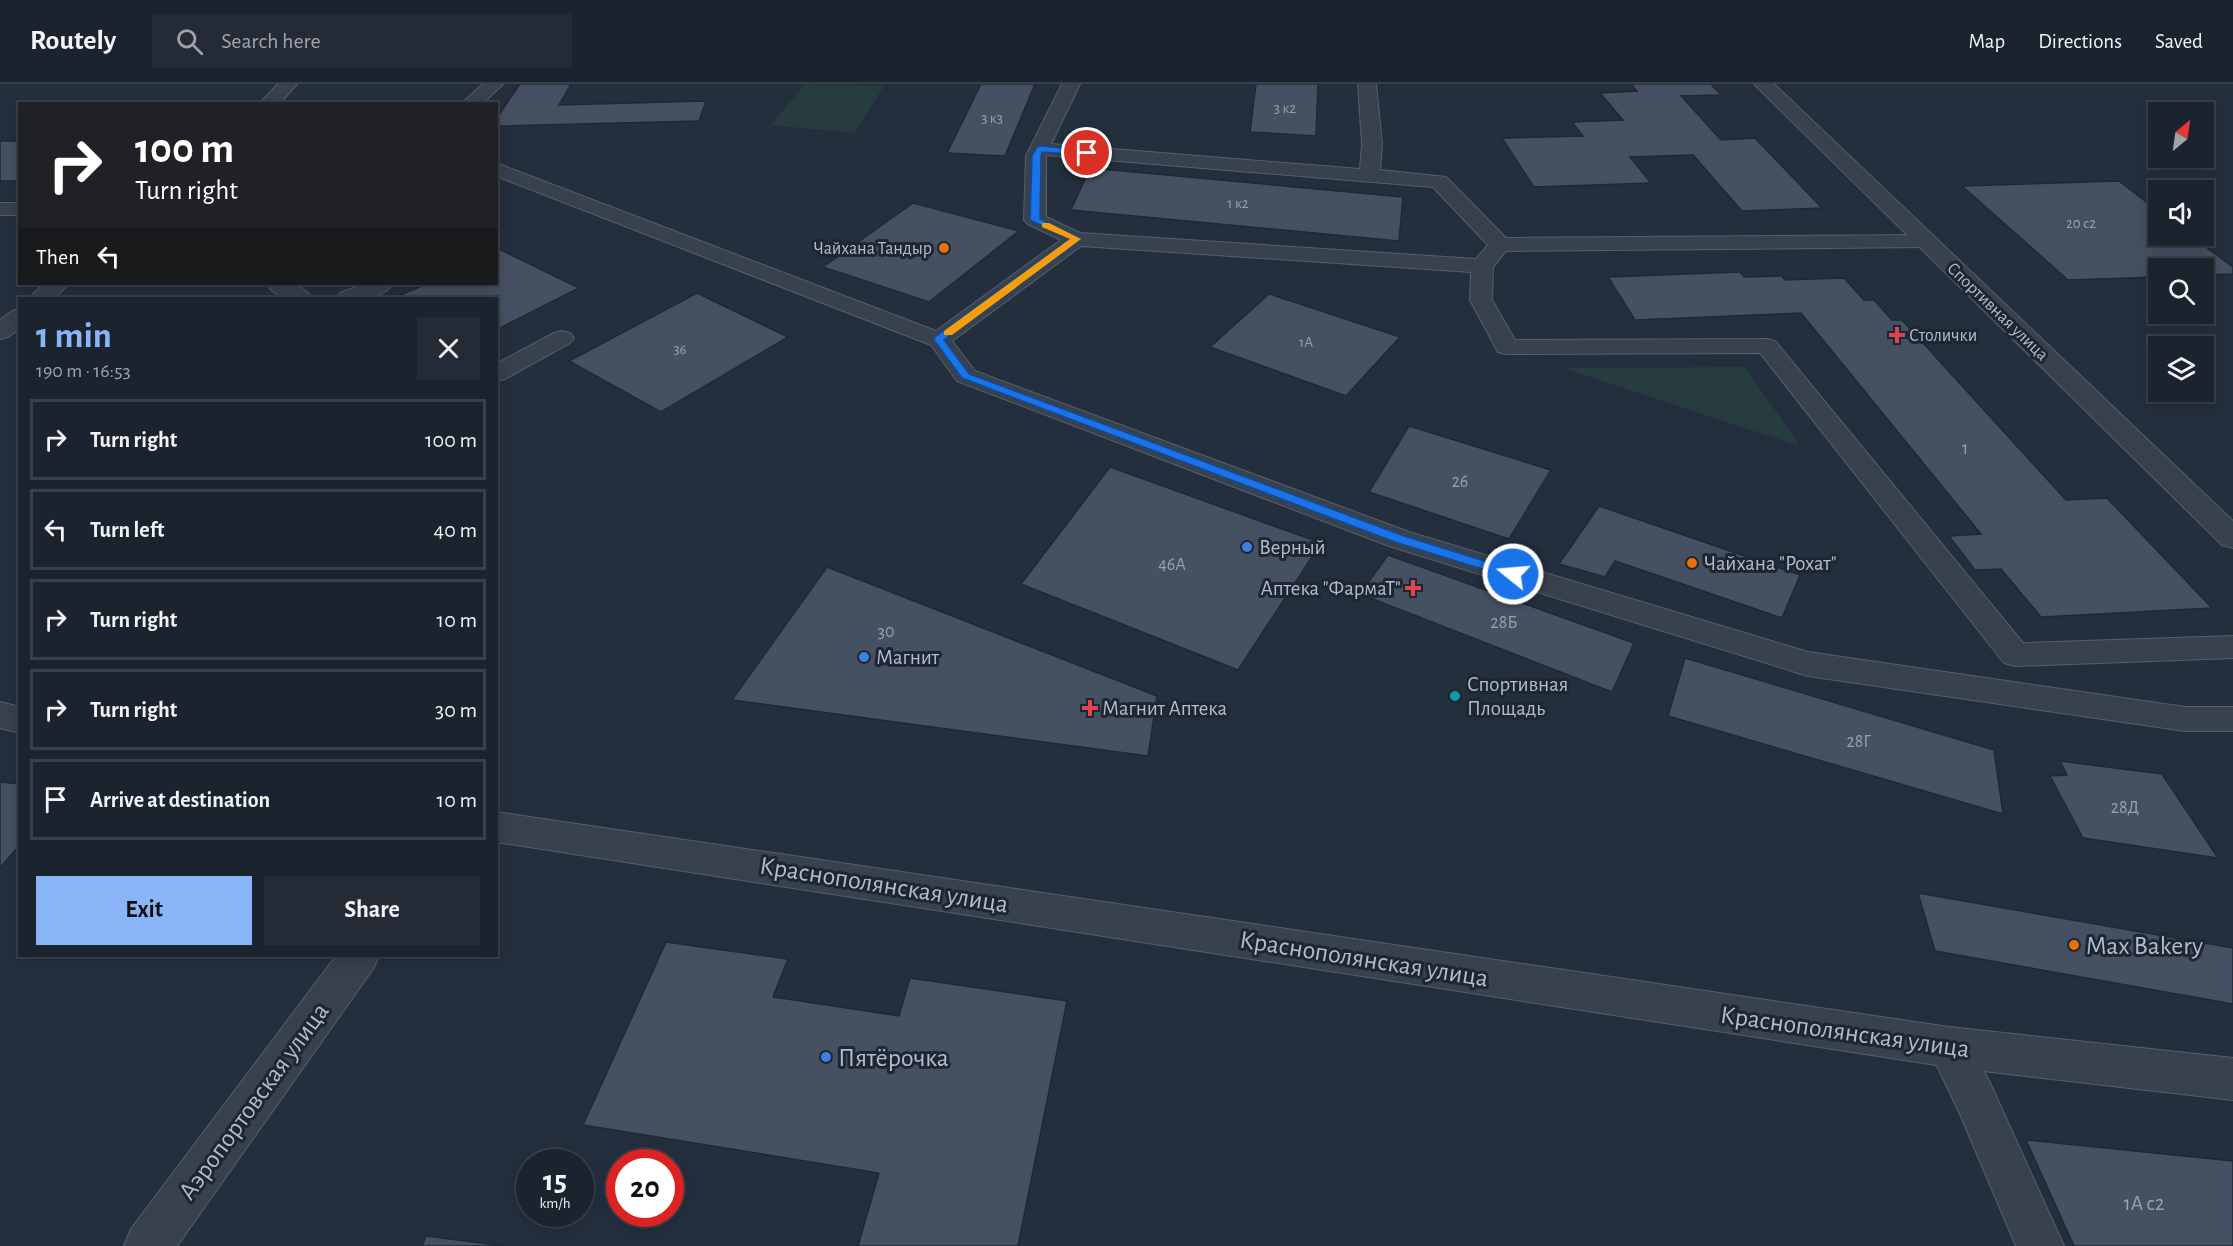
<!DOCTYPE html>
<meta charset="utf-8">
<style>
:root{--surface:#1b232e;--page:#242b36;--text:#f1f3f6;--muted:#a0a4aa;--line:#39404a;--accent:#8ab4f8}
body{margin:0;font-family:"Alegreya Sans",sans-serif;background:var(--page);color:var(--text);height:100vh;display:flex;flex-direction:column;font-size:22px;white-space:nowrap}
*{box-sizing:border-box;margin:0}
p{font-size:20px;color:var(--muted)}
.icon{flex:none;width:33px;height:33px;fill:none;stroke:currentColor;stroke-width:2;stroke-linecap:round;stroke-linejoin:round}
.map{position:relative;flex:1;overflow:hidden}
.drawer{position:absolute;left:18px;top:213px;width:480px;height:660px;display:flex;flex-direction:column;background:var(--surface);border-radius:0px;box-shadow:0 3px 15px #0003,0 0 0 2px var(--line)}
.drawer>*{flex:none}
.guide{position:absolute;left:18px;top:18px;width:480px;height:183px;border-radius:0px;box-shadow:0 3px 15px #0003,0 0 0 2px var(--line);background:#202124;color:#fff;overflow:hidden}
.needle{width:39px;rotate:29deg}
.tools{position:absolute;left:2148px;top:18px;display:grid;gap:12px}
.tools a{display:grid;place-items:center;width:66px;height:66px;border-radius:0px;background:var(--surface);box-shadow:0 3px 15px #0003,0 0 0 2px var(--line);font-size:30px}
.speed{position:absolute;left:516px;top:1065px;display:flex;gap:12px;font-size:30px;font-weight:700;text-align:center}
.speed>*{display:grid;place-content:center;width:78px;height:78px;border-radius:50%;background:var(--surface);box-shadow:0 3px 15px #0003,0 0 0 2px var(--line);line-height:1}
.speed small{font-size:15px;font-weight:400}
.speed .limit{border:9px solid #d22;background:#fff;color:#111}
.pin{position:absolute;display:grid;place-items:center;width:51px;height:51px;color:#fff;margin:-26px;border:3px solid #fff;border-radius:50%;box-shadow:0 2px 6px #0007}
.me{position:absolute;width:66px;margin:-33px;rotate:287deg;stroke-linejoin:round;filter:drop-shadow(0 0 4px #0008)}
.turn{display:flex;align-items:center;gap:21px;height:126px;padding:0 18px;font-size:27px}
.turn .icon{width:78px;height:78px;stroke-width:2.5}
.turn b{display:block;font-size:42px;line-height:51px}
.then{display:flex;align-items:center;height:57px;padding:0 18px;background:#0003;gap:12px;font-size:22px}
.round{display:grid;place-items:center;flex:none;width:63px;height:63px;border-radius:0px;background:var(--page)}
.overview{display:flex;align-items:center;justify-content:space-between;height:102px;padding:0 18px}
h1{font-size:36px;font-weight:700;line-height:45px;color:var(--accent)}
.cta{display:flex;gap:12px;margin-top:auto;padding:12px 18px}
.cta a{flex:1;height:69px;border-radius:0px;background:var(--accent);color:#111;font-size:24px;font-weight:700;line-height:69px;text-align:center}
.cta a+a{background:var(--page);color:var(--text)}
ul{padding:0;list-style:none}
li{display:flex;align-items:center;gap:18px;height:81px;margin:0 12px 9px;padding:0 6px;border:3px solid var(--line);border-radius:0px}
li div{flex:1}
li b{display:block;font-size:22px}
li em{font-style:normal}
header{display:flex;align-items:center;gap:36px;box-sizing:border-box;height:84px;padding:0 30px;background:var(--surface);border-bottom:2px solid var(--line)}
header strong{font-size:28px}
nav{display:flex;gap:33px;margin-inline-start:auto;font-size:21px}
.search{width:420px;height:54px;background:var(--page);display:flex;align-items:center;gap:15px;box-sizing:border-box;padding:0 21px;border-radius:0px;color:var(--muted);font-size:22px}
.map>svg:first-child{display:block}
.green{fill:#263c3f}
.building{fill:#455162;stroke:#1f2835;stroke-width:1.5}
.lines{fill:none;stroke-linecap:round;stroke-linejoin:round}
.service-casing{stroke:#565f6c;stroke-width:2}
.minor-casing{stroke:#565f6c;stroke-width:2}
.tertiary-casing{stroke:#565f6c;stroke-width:2}
.service{fill:#38414e;fill-rule:evenodd}
.minor{fill:#38414e;fill-rule:evenodd}
.tertiary{fill:#38414e;fill-rule:evenodd}
.route{fill:#1a73e8;stroke:#114b97;stroke-width:1.5}
.slow{fill:#f59e0b}
.food-dot{fill:#e8710a;stroke:#1d2633;stroke-width:2}
.health-dot{fill:#e0444e;stroke:#1d2633;stroke-width:2}
.shop-dot{fill:#3f7fe0;stroke:#1d2633;stroke-width:2}
.culture-dot{fill:#0f9aa8;stroke:#1d2633;stroke-width:2}
.labels{text-anchor:middle;stroke-width:6;stroke-linejoin:round;paint-order:stroke}
.far-number-label{font-size:15px;fill:#98a1af}
.far-poi-label{font-size:18px;fill:#b4bcc9;stroke:#1d2633;text-anchor:end}
.far-street-label{font-size:18px;fill:#b4bcc9;stroke:#1d2633}
.number-label{font-size:18px;fill:#98a1af}
.poi-label{font-size:21px;fill:#b4bcc9;stroke:#1d2633;text-anchor:start}
.near-number-label{font-size:21px;fill:#98a1af}
.near-street-label{font-size:26px;fill:#b4bcc9;stroke:#1d2633}
.near-poi-label{font-size:26px;fill:#b4bcc9;stroke:#1d2633;text-anchor:start}
</style>
<header>
<strong>Routely</strong>
<div class="search"><svg class="icon" aria-label="search" viewBox="0 0 24 24"><circle cx="10" cy="10" r="6"/><path d="M15 15l6 6"/></svg>Search here</div>
<nav><a>Map</a><a>Directions</a><a>Saved</a></nav>
</header>
<div class="map">
<svg width="2233" height="1162" viewBox="0 0 2233 1162">
<rect width="100%" height="100%" fill="#242f3e"/>
<path class="green" d="M 805,0 L 884,2 L 854,49 L 771,41 Z
M 1745,283 L 1800,362 L 1563,284 Z"/>
<path class="building" d="M 520,0 L 571,0 L 559,21 L 706,17 L 699,37 L 496,42 L 496,35 Z
M 981,0 L 1035,0 L 1005,72 L 947,69 Z
M 1256,0 L 1318,0 L 1316,52 L 1250,48 Z
M 1631,0 L 1711,0 L 1721,11 L 1681,12 L 1721,56 L 1755,54 L 1822,124 L 1742,127 L 1693,71 L 1630,73 L 1651,99 L 1534,103 L 1502,54 L 1583,52 L 1572,38 L 1623,36 L 1600,9 L 1637,7 Z
M 0,57 L 20,57 L 20,94 L 16,97 L 0,97 Z
M 1090,84 L 1403,113 L 1399,157 L 1071,126 Z
M 2119,97 L 2158,127 L 2158,152 L 2191,152 L 2233,183 L 2233,190 L 2204,191 L 2204,184 L 2158,184 L 2158,193 L 2068,196 L 1962,102 Z
M 913,119 L 1019,147 L 929,218 L 823,183 Z
M 499,165 L 579,204 L 496,246 L 496,214 L 394,214 L 426,200 L 496,200 L 496,166 Z
M 1740,188 L 1744,193 L 1782,192 L 1785,196 L 1844,194 L 1864,216 L 1874,216 L 1892,236 L 1902,236 L 2066,416 L 2107,414 L 2212,524 L 2041,533 L 2001,485 L 1975,486 L 1949,452 L 1981,450 L 1801,229 L 1635,236 L 1608,193 Z
M 697,209 L 788,253 L 661,328 L 569,277 Z
M 1269,210 L 1400,253 L 1346,312 L 1210,263 Z
M 1409,342 L 1551,386 L 1509,455 L 1369,408 Z
M 1110,383 L 1321,459 L 1238,586 L 1021,500 Z
M 1599,422 L 1800,491 L 1782,534 L 1615,477 L 1605,493 L 1559,480 Z
M 1388,471 L 1634,559 L 1612,608 L 1360,510 Z
M 827,483 L 1157,612 L 1148,672 L 732,616 Z
M 1685,574 L 1994,666 L 2003,730 L 1668,632 Z
M 2060,677 L 2162,690 L 2218,774 L 2083,754 L 2050,692 L 2067,691 Z
M 0,698 L 20,700 L 20,761 L 0,784 Z
M 1918,809 L 2233,864 L 2233,920 L 1935,867 Z
M 666,858 L 788,875 L 773,913 L 899,932 L 910,894 L 1067,917 L 1018,1162 L 858,1162 L 879,1089 L 583,1041 Z
M 2026,1056 L 2233,1077 L 2233,1162 L 2074,1162 Z
M 426,1152 L 505,1162 L 422,1162 Z"/>
<g class="lines">
<defs>
<path id="service" d="M 278,0 L 297,0 L 279,20 L 259,20 Z
M 483,0 L 503,0 L 482,20 L 461,20 Z
M 1062,0 L 1080,0 L 1051,60 L 1360,85 L 1362,60 L 1358,0 L 1376,0 L 1382,60 L 1380,86 L 1446,93 L 1506,154 L 1926,151 L 1934,152 L 1937,157 L 1934,162 L 1926,163 L 1506,167 L 1493,183 L 1492,216 L 1515,256 L 1767,255 L 1775,257 L 2023,559 L 2233,552 L 2233,574 L 2015,582 L 2004,579 L 1760,269 L 1507,270 L 1498,268 L 1470,216 L 1471,188 L 1081,162 L 952,257 L 975,287 L 1409,448 L 1808,568 L 2185,623 L 2233,623 L 2233,647 L 2185,647 L 1808,592 L 1389,462 L 957,297 L 931,261 L 496,92 L 496,79 L 936,247 L 1061,156 L 1028,140 L 1024,136 L 1026,72 ZM 1046,71 L 1433,103 L 1488,161 L 1476,175 L 1080,149 L 1046,133 Z
M 0,119 L 20,119 L 20,131 L 0,131 Z
M 44,200 L 69,200 L 54,214 L 29,214 Z
M 266,200 C 282,198 302,198 312,214 C 296,216 277,216 266,200 Z
M 364,200 L 393,200 C 382,216 354,216 337,214 L 340,209 Z
M 20,225 L 20,244 L 8,253 L 0,255 L 0,236 L 12,227 Z
M 562,247 L 570,249 L 574,254 L 570,259 L 505,295 L 496,297 L 496,280 L 554,249 Z"/>
<path id="minor" d="M 1754,0 L 1774,0 L 2233,437 L 2233,464 L 2222,461 Z
M 0,618 L 20,623 L 20,649 L 0,644 Z
M 1949,943 L 1964,949 L 1991,1001 L 2064,1162 L 2016,1162 L 1960,1030 L 1928,963 L 1934,949 Z"/>
<path id="tertiary" d="M 496,728 L 1949,943 L 2233,974 L 2233,1016 L 1949,983 L 496,758 Z
M 336,872 L 379,872 L 373,885 L 177,1162 L 124,1162 L 131,1145 Z"/>
</defs>
<use href="#service" class="service-casing"/>
<use href="#minor" class="minor-casing"/>
<use href="#tertiary" class="tertiary-casing"/>
<use href="#service" class="service"/>
<use href="#minor" class="minor"/>
<use href="#tertiary" class="tertiary"/>
</g>
<path class="route" d="M 1040,62 L 1087,66 L 1091,69 L 1087,71 L 1042,68 L 1041,72 L 1040,135 L 1081,155 L 944,256 L 969,290 L 1404,452 L 1517,487 L 1519,490 L 1517,493 L 1508,493 L 1395,458 L 962,294 L 934,256 L 935,253 L 1070,155 L 1030,136 L 1032,72 L 1037,63 Z"/>
<path class="slow" d="M 1042,139 L 1049,139 L 1081,155 L 952,251 L 944,251 L 944,247 L 1070,155 L 1042,143 Z"/>
<g class="food-dot">
<circle cx="944" cy="164" r="6"/>
<circle cx="1692" cy="479" r="6"/>
<circle cx="2074" cy="861" r="6"/>
</g>
<g class="health-dot">
<path d="M1894 242h6v6h6v6h-6v6h-6v-6h-6v-6h6z"/>
<path d="M1410 495h6v6h6v6h-6v6h-6v-6h-6v-6h6z"/>
<path d="M1087 615h6v6h6v6h-6v6h-6v-6h-6v-6h6z"/>
</g>
<g class="shop-dot">
<circle cx="1247" cy="463" r="6"/>
<circle cx="864" cy="573" r="6"/>
<circle cx="826" cy="973" r="6"/>
</g>
<circle class="culture-dot" cx="1455" cy="612" r="6"/>
<g class="labels">
<g class="far-number-label">
<text x="1285" y="29">3 к2</text>
<text x="992" y="39">3 к3</text>
<text x="1238" y="124">1 к2</text>
<text x="2081" y="144">20 с2</text>
<text x="1306" y="263">1А</text>
<text x="680" y="270">36</text>
</g>
<g class="far-poi-label">
<text x="932" y="170">Чайхана Тандыр</text>
<text x="1909" y="257" text-anchor="start">Столички</text>
</g>
<g class="far-street-label">
<text transform="translate(1998 227) rotate(44)" y="6">Спортивная улица</text>
</g>
<g class="number-label">
<text x="1965" y="370">1</text>
<text x="1460" y="403">26</text>
<text x="1172" y="486">46А</text>
<text x="1504" y="544">28Б</text>
<text x="886" y="553">30</text>
<text x="1859" y="663">28Г</text>
<text x="2125" y="729">28Д</text>
</g>
<g class="poi-label">
<text x="1259" y="470">Верный</text>
<text x="1704" y="486">Чайхана "Рохат"</text>
<text x="1401" y="511" text-anchor="end">Аптека "ФармаТ"</text>
<text x="876" y="580">Магнит</text>
<text x="1467" y="607">Спортивная<tspan x="1467" dy="24">Площадь</tspan></text>
<text x="1102" y="631">Магнит Аптека</text>
</g>
<g class="near-number-label">
<text x="2144" y="1126">1А с2</text>
</g>
<g class="near-street-label">
<text transform="translate(884 800) rotate(9)" y="9">Краснополянская улица</text>
<text transform="translate(1364 874) rotate(9)" y="9">Краснополянская улица</text>
<text transform="translate(1845 947) rotate(8)" y="9">Краснополянская улица</text>
<text transform="translate(253 1017) rotate(-54)" y="9">Аэропортовская улица</text>
</g>
<g class="near-poi-label">
<text x="2086" y="870">Max Bakery</text>
<text x="838" y="982">Пятёрочка</text>
</g>
</g>
</svg>
<div class="tools">
<a><svg class="needle" viewBox="-14 -14 28 28"><path d="M0-13l5 13h-10z" fill="#e53935"/><path d="M0 13l5-13h-10z" fill="#a0a4aa"/></svg></a>
<a><svg class="icon" aria-label="sound" viewBox="0 0 24 24"><path d="M4 9h4l5-4v14l-5-4H4zM17 9q2 3 0 6"/></svg></a>
<a><svg class="icon" aria-label="search" viewBox="0 0 24 24"><circle cx="10" cy="10" r="6"/><path d="M15 15l6 6"/></svg></a>
<a><svg class="icon" aria-label="layers" viewBox="0 0 24 24"><path d="M12 4l9 5-9 5-9-5zM3 14l9 5 9-5"/></svg></a>
</div>
<div class="speed"><div>15<small>km/h</small></div><div class="limit">20</div></div>
<div class="pin" style="left:1087px;top:69px;background:#d93025"><svg class="icon" aria-label="arrive" viewBox="0 0 24 24"><path d="M6 21V4h12l-3 4 3 4H6"/></svg></div>
<svg class="me" style="left:1513px;top:490px" viewBox="-20 -20 40 40"><circle r="17" fill="#1a73e8" stroke="#fff" stroke-width="3"/><path d="M0-11L8 9 0 5-8 9z" fill="#fff"/></svg>
<div class="guide">
<div class="turn"><svg class="icon" aria-label="right" viewBox="0 0 24 24"><path d="M7 20v-9h11M14 6l5 5-5 5"/></svg><div><b>100 m</b>Turn right</div></div>
<div class="then">Then<svg class="icon" aria-label="left" viewBox="0 0 24 24"><path d="M17 20v-9H6M10 6l-5 5 5 5"/></svg></div>
</div>
<section class="drawer">
<div class="overview"><div><h1>1 min</h1><p>190 m · 16:53</p></div><a class="round"><svg class="icon" aria-label="close" viewBox="0 0 24 24"><path d="M6 6l12 12M18 6L6 18"/></svg></a></div>
<ul>
<li><svg class="icon" aria-label="right" viewBox="0 0 24 24"><path d="M7 20v-9h11M14 6l5 5-5 5"/></svg><div><b>Turn right</b></div><em>100 m</em></li>
<li><svg class="icon" aria-label="left" viewBox="0 0 24 24"><path d="M17 20v-9H6M10 6l-5 5 5 5"/></svg><div><b>Turn left</b></div><em>40 m</em></li>
<li><svg class="icon" aria-label="right" viewBox="0 0 24 24"><path d="M7 20v-9h11M14 6l5 5-5 5"/></svg><div><b>Turn right</b></div><em>10 m</em></li>
<li><svg class="icon" aria-label="right" viewBox="0 0 24 24"><path d="M7 20v-9h11M14 6l5 5-5 5"/></svg><div><b>Turn right</b></div><em>30 m</em></li>
<li><svg class="icon" aria-label="arrive" viewBox="0 0 24 24"><path d="M6 21V4h12l-3 4 3 4H6"/></svg><div><b>Arrive at destination</b></div><em>10 m</em></li>
</ul>
<div class="cta"><a>Exit</a><a>Share</a></div>
</section>
</div>
